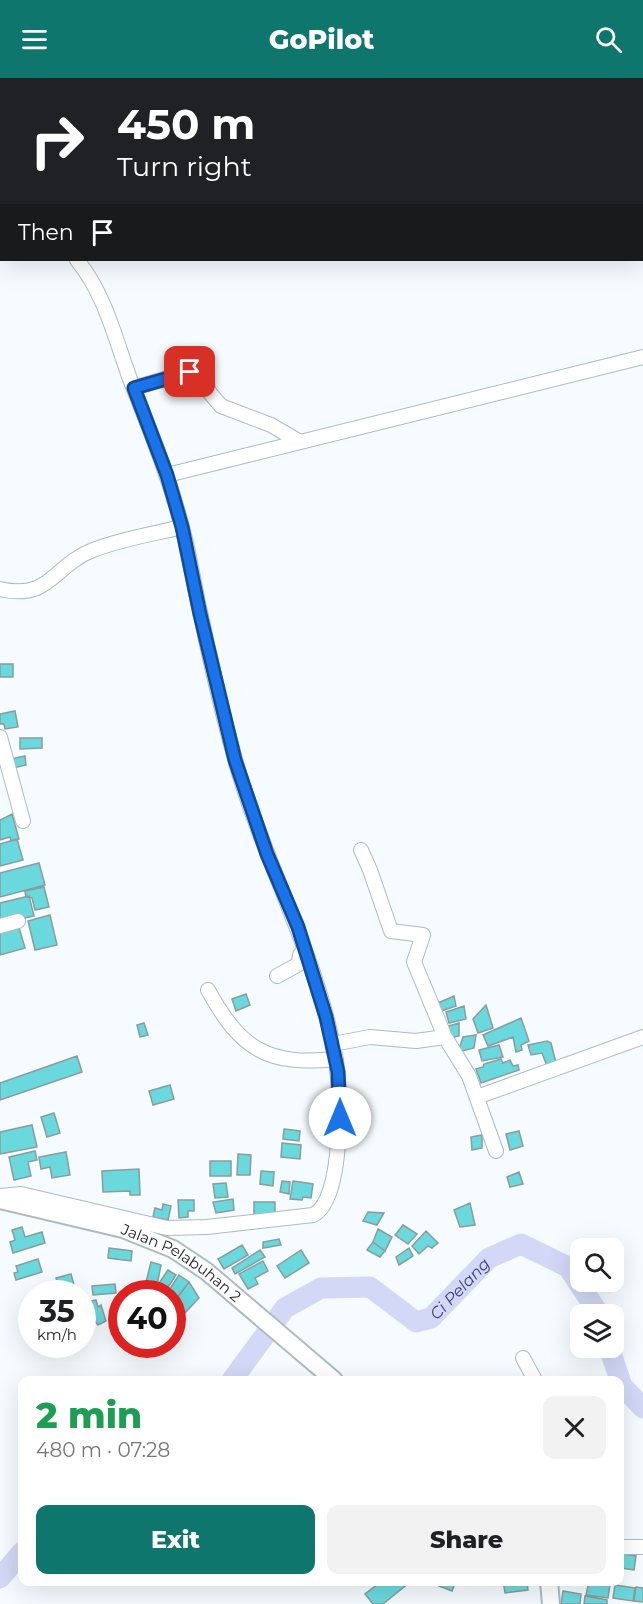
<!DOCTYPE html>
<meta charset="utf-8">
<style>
:root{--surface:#fff;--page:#f2f2f2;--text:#202124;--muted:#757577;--accent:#0f766e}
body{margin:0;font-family:Montserrat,sans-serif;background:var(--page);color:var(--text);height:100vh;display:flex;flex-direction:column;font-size:22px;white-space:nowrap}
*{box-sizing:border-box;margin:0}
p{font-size:20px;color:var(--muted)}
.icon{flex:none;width:33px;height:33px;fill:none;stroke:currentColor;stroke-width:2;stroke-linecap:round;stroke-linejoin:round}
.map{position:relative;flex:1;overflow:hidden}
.details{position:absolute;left:18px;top:1298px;width:606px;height:210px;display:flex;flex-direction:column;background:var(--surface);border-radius:12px;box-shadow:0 6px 24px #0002}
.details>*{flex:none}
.guide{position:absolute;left:0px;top:0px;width:644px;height:183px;box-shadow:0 6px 24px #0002;background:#202124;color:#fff;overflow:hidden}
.tools{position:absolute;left:570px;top:1160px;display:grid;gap:12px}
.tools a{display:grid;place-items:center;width:54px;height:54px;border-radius:12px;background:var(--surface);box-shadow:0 6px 24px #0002;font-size:30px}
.speed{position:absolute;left:18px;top:1202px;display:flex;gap:12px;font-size:30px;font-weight:700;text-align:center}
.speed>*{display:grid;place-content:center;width:78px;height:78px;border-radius:50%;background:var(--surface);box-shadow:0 6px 24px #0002;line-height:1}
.speed small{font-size:15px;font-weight:400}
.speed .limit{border:9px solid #d22;background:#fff;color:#111}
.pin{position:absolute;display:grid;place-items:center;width:51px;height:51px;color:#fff;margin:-26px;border-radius:12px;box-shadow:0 3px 9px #0006}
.me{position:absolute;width:66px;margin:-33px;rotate:0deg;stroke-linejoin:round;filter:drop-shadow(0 0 4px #0008)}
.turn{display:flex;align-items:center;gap:21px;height:126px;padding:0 18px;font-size:27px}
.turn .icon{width:78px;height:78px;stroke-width:2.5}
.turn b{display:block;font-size:42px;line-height:51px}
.then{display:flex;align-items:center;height:57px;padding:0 18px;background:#0003;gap:12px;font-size:22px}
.round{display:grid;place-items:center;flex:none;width:63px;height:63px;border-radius:12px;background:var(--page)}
.summary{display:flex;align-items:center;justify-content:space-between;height:102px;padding:0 18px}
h1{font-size:36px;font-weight:800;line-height:45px;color:#1e9e55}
.action{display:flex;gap:12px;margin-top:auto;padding:12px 18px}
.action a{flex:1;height:69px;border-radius:12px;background:var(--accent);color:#fff;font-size:24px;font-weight:800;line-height:69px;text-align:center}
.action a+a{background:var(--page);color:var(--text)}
header{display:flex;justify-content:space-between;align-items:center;height:78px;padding:0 18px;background:var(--accent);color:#fff;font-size:27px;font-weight:800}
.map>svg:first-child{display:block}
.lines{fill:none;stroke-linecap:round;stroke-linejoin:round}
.river{stroke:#d2d8f5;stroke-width:21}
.building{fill:#6ad9de;stroke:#8b9c9d;stroke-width:1.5}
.minor-casing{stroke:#acbbc2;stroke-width:16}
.major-casing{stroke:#acbbc2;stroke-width:20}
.minor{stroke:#fff;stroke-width:14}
.major{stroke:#fff;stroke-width:16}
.route-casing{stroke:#114b97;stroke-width:15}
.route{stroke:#1a73e8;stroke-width:10}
.labels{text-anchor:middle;stroke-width:4.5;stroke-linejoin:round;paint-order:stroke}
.street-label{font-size:15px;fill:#202729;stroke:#fff}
.water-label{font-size:16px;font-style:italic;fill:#383c8d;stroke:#fff}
</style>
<header><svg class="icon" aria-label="menu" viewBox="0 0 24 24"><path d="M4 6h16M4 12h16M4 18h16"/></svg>GoPilot<svg class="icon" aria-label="search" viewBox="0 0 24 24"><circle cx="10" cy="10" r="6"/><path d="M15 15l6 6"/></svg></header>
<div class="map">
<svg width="643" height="1526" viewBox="0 0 643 1526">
<rect width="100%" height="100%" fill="#f5fbfe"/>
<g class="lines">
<g class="river">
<path d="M 609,1269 L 622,1308 L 643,1330"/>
<path id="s1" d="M 232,1302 L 285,1230 L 321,1210 L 370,1209 L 416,1244 L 431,1240 L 489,1180 L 521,1166 L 568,1189 L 599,1236"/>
<path d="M 0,1500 L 22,1474"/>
</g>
</g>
<path class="building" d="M 0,586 L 13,586 L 13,599 L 0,599 Z
M 15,633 L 18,649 L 5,651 L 4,646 L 0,646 L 0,636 Z
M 20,660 L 42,660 L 42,670 L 20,671 Z
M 25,678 L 26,687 L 13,690 L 11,681 Z
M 12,736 L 19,761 L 11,763 L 10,759 L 0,762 L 0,742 Z
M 17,761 L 23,782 L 0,788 L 0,766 Z
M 39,785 L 45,807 L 0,819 L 0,795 Z
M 44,809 L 49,829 L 35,832 L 32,820 L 26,819 L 25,813 Z
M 29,818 L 34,838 L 0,846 L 0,825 Z
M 50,837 L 57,867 L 35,872 L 28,843 Z
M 18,846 L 25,870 L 0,877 L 0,851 Z
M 246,916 L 250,927 L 236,933 L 232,921 Z
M 454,918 L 456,928 L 441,933 L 438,925 Z
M 486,927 L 493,950 L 478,955 L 473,941 Z
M 464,928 L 466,941 L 449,945 L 446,934 Z
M 521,940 L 529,963 L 521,967 L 522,972 L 516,974 L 513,959 L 488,968 L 483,957 Z
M 144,945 L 148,957 L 140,959 L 137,947 Z
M 459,945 L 459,958 L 450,960 L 445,949 Z
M 476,957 L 474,970 L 458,974 L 463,959 Z
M 547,963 L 551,965 L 556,985 L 547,988 L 542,975 L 531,977 L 528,967 Z
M 499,967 L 503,979 L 482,983 L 479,972 Z
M 77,978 L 82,994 L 0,1022 L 0,1005 Z
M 501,981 L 503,985 L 510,982 L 513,988 L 518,987 L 519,992 L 481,1005 L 476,991 L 483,989 L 484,986 Z
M 170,1007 L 174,1021 L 153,1027 L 149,1013 Z
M 54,1035 L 60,1055 L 47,1059 L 41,1039 Z
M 32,1047 L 37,1069 L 0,1076 L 0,1054 Z
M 284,1051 L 300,1053 L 299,1063 L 283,1061 Z
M 519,1053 L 523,1068 L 510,1072 L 506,1056 Z
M 482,1057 L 482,1070 L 472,1072 L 471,1059 Z
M 282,1065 L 301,1067 L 300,1081 L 281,1079 Z
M 35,1073 L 37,1082 L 28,1084 L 31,1098 L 14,1102 L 9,1079 Z
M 66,1074 L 70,1097 L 52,1100 L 50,1089 L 41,1091 L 39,1079 Z
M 238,1076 L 251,1077 L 250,1097 L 237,1097 Z
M 210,1083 L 231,1083 L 231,1098 L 210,1098 Z
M 139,1091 L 140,1117 L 130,1117 L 130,1113 L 103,1114 L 102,1093 Z
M 261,1093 L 274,1094 L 273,1108 L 260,1106 Z
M 519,1094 L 523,1106 L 510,1109 L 507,1099 Z
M 282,1103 L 290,1104 L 289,1116 L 280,1114 Z
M 293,1103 L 313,1106 L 311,1120 L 303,1119 L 302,1122 L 290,1121 Z
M 226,1105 L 228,1119 L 215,1120 L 213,1106 Z
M 233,1121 L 234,1132 L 216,1135 L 213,1124 Z
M 178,1122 L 194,1122 L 194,1133 L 188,1133 L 188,1139 L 179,1140 Z
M 254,1124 L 275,1124 L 275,1137 L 254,1137 Z
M 470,1125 L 475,1147 L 460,1149 L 454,1132 Z
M 163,1126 L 171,1128 L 168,1142 L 153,1139 L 155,1130 L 162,1132 Z
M 368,1134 L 384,1135 L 377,1147 L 363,1143 Z
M 403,1147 L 417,1156 L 408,1166 L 395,1157 Z
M 22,1149 L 25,1159 L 42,1154 L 45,1165 L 13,1175 L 10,1164 L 15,1162 L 12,1152 Z
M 378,1151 L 392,1159 L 385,1173 L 373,1164 Z
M 426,1153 L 438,1165 L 432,1170 L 428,1168 L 419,1176 L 412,1168 Z
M 279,1161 L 281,1167 L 263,1170 L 263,1164 Z
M 373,1164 L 385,1173 L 380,1179 L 367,1172 Z
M 242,1167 L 248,1177 L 224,1191 L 218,1181 Z
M 109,1170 L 132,1173 L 131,1183 L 108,1180 Z
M 409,1170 L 413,1178 L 399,1187 L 396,1179 Z
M 260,1172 L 265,1179 L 235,1196 L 232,1190 Z
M 301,1172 L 309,1185 L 285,1200 L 277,1188 Z
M 38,1181 L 42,1194 L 16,1202 L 14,1195 L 18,1194 L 16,1188 Z
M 263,1183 L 268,1193 L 255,1200 L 258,1206 L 248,1211 L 239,1196 Z
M 151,1184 L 161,1187 L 157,1207 L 146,1204 Z
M 168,1192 L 176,1197 L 165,1214 L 157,1208 Z
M 71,1196 L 74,1207 L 59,1210 L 56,1200 Z
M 179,1197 L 189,1204 L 174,1224 L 172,1215 L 167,1215 Z
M 189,1204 L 199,1220 L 185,1235 L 174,1224 Z
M 115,1206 L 116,1215 L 93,1217 L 92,1208 Z
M 96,1222 L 98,1229 L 101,1227 L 106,1243 L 98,1247 L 95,1243 L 90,1246 L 83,1225 Z
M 623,1476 L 636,1478 L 634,1492 L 621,1490 Z
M 382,1503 L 407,1503 L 409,1505 L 383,1526 L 373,1526 L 365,1516 Z
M 440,1503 L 456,1503 L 452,1513 L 439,1508 Z
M 503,1503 L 527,1503 L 528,1512 L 505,1515 Z
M 589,1503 L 610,1506 L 608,1520 L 586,1517 Z
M 615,1507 L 635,1510 L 633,1523 L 613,1520 Z
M 636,1509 L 643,1510 L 643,1524 L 634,1523 Z
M 563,1513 L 581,1516 L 580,1526 L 561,1526 Z
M 585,1518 L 607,1522 L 607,1526 L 584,1526 Z"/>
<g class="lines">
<defs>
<path id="minor" d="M 0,17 L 2,24
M 0,37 L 2,37
M 134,310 L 185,295 L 196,295 L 204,302 L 210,315 L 221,328 L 271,347 L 300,364
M 167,397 L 643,279
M 0,511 C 51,523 53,487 93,472 C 121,461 153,456 182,449
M 0,659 L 23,743
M 361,772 L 370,792 L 391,853 L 423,857 L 414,884 L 445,959
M 0,848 L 18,843
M 277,898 L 299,886 L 300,877 L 305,872
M 208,912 C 241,972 268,988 336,981
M 333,966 L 370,959 L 416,963 L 445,959 L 469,998 L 496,1073
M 477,1019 L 643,959
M 0,1118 L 21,1116 L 167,1150 L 207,1149 L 313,1137 C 344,1123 341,1013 336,983 C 318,877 263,783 235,681 C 222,634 211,586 201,538 C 194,509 190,478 182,449 C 169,398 149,350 130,301 C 115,260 105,216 77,182
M 523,1280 L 535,1302
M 620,1469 L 643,1469"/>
<g id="major">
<path id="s2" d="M 0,1122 L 123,1151 L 173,1171 L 206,1193 L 334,1302"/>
<path d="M 549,1503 L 551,1526"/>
</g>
</defs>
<use href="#minor" class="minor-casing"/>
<use href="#major" class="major-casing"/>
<use href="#minor" class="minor"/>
<use href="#major" class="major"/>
</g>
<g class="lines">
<defs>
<path id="route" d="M 190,294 L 134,310 L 167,397 L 182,449 L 200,536 L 235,682 L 267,776 L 298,849 L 326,939 L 338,994 L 340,1040"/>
</defs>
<use href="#route" class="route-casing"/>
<use href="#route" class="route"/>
</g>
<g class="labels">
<g class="street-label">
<text dy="5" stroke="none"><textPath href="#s2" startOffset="194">Jalan Pelabuhan 2</textPath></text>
</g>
<g class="water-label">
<text dy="6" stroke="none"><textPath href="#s1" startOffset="294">Ci Pelang</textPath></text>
</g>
</g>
</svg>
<div class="tools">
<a><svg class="icon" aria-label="search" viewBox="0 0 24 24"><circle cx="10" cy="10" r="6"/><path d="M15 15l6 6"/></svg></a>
<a><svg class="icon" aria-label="layers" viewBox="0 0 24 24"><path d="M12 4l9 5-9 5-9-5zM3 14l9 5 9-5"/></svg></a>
</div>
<div class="speed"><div>35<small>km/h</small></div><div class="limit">40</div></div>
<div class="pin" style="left:190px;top:294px;background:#d93025"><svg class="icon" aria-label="arrive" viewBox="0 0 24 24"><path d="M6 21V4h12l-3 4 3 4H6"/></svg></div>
<svg class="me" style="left:340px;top:1040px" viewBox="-20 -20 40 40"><circle r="19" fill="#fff"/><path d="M0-13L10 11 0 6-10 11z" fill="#1a73e8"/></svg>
<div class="guide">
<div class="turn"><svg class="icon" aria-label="right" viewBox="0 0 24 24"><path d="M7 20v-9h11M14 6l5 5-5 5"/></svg><div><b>450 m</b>Turn right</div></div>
<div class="then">Then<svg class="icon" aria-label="arrive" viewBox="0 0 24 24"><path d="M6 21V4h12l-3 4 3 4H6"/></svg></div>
</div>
<section class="details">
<div class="summary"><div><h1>2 min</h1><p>480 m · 07:28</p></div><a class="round"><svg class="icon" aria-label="close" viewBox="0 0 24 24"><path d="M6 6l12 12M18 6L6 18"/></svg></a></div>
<div class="action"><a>Exit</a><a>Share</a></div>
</section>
</div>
